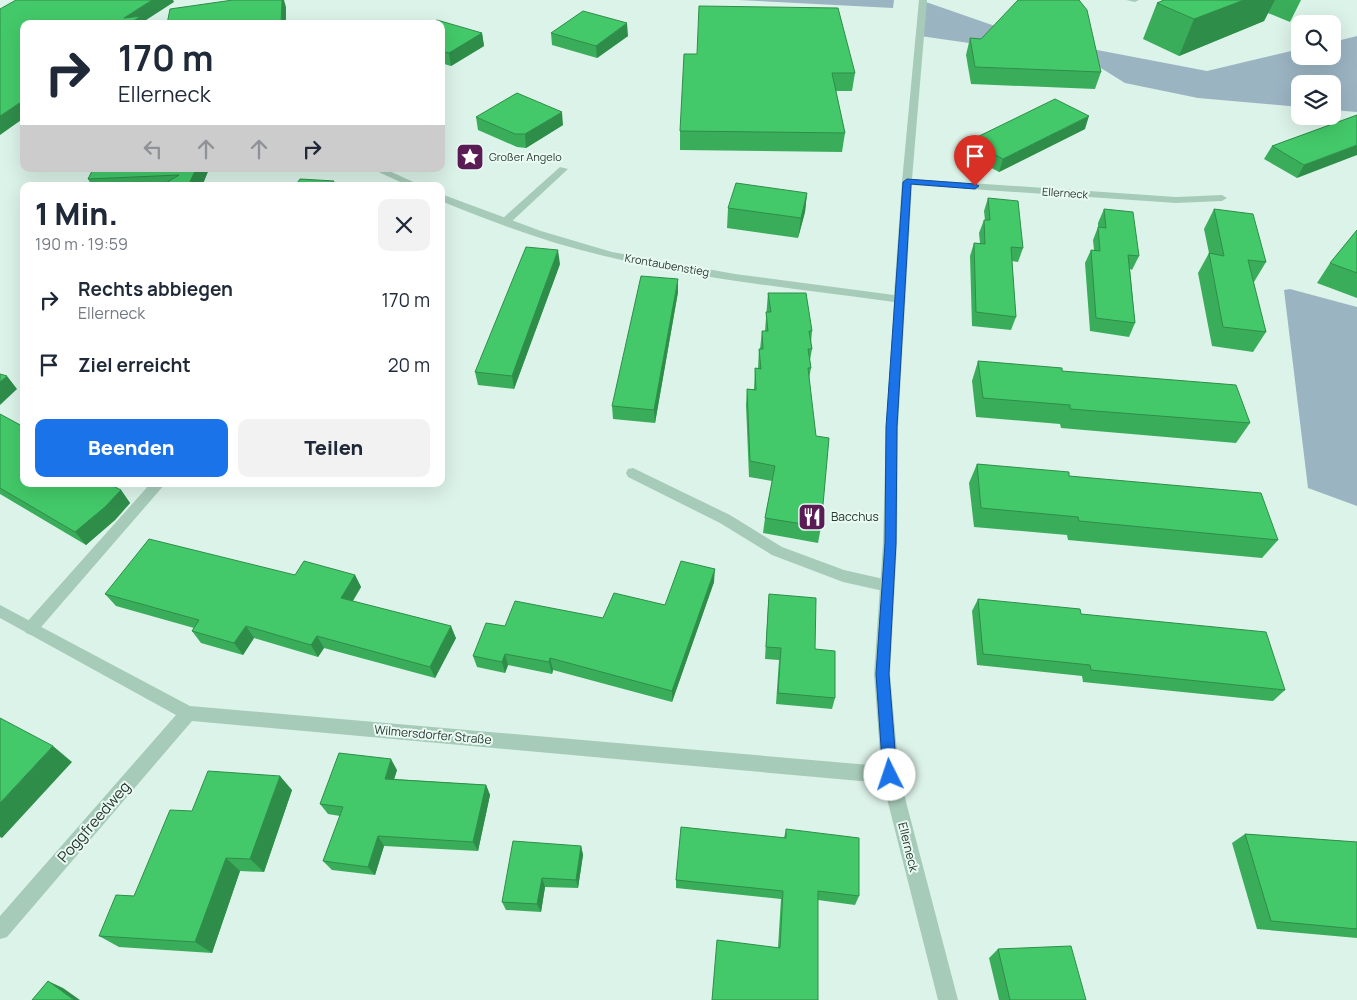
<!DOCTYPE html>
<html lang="de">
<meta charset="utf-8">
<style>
:root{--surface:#fff;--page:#f2f2f3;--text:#1f2937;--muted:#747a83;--accent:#1a73e8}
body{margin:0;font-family:Manrope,sans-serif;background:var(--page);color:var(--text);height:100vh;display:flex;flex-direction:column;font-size:19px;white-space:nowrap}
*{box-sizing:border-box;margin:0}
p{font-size:16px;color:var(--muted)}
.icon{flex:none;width:28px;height:28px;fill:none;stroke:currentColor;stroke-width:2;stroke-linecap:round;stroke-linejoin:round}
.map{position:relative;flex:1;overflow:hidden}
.panel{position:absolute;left:20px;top:182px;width:425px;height:305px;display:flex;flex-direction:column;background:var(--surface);border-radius:10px;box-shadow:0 5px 20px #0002}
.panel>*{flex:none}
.top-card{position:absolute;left:20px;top:20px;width:425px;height:152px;border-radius:10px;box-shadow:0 5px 20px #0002;background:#fff;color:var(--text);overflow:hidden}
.controls{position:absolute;left:1291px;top:15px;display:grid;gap:10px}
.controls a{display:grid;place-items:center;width:50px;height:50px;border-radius:10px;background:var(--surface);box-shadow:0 5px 20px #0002;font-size:25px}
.pin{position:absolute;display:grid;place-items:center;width:42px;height:42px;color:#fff;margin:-51px -21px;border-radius:50% 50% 50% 0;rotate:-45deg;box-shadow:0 0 5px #0007}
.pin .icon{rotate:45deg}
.me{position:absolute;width:55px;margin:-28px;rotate:356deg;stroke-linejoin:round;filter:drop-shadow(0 0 4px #0008)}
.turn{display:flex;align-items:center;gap:18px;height:105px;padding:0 15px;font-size:22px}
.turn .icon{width:65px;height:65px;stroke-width:2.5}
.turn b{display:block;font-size:35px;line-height:42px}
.lanes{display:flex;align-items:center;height:48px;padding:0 15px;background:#0003;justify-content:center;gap:25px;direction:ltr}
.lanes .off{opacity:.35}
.round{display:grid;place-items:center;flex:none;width:52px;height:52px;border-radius:10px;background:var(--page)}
.overview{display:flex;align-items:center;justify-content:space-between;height:85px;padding:0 15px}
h1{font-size:30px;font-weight:800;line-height:38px}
.cta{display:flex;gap:10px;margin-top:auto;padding:10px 15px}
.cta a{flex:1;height:58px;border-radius:10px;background:var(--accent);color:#fff;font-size:20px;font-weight:800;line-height:58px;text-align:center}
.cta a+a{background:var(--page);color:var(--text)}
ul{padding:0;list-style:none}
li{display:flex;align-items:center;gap:15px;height:65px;padding:0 15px}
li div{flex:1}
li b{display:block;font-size:19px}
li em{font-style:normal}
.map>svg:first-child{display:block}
.green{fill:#9bb4c2}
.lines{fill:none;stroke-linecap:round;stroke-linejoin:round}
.service{fill:#a7cbb9;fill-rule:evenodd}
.minor{fill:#a7cbb9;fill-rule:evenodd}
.wall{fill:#3aad5a}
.shaded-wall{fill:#2f8d4a}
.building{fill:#43c969;stroke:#2f8d4a}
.route{fill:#1a73e8;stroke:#114b97}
.labels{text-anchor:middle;stroke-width:4;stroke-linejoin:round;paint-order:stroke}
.far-poi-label{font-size:11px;fill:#28382e;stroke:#e8faf3;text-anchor:start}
.far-street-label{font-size:11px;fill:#28382e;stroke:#e8faf3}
.poi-label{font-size:12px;fill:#28382e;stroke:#e8faf3;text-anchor:start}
.street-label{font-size:12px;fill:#28382e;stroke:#e8faf3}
.near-street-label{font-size:15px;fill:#28382e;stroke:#e8faf3}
</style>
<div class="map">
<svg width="1357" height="1000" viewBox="0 0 1357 1000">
<rect width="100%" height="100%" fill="#dcf3e9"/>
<path class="green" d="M 738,0 L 894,0 L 893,8 Z
M 923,1 L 1024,36 L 1207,71 L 1300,49 L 1300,56 L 1332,56 L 1333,42 L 1357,36 L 1357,112 L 1333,110 L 1332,84 L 1300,84 L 1300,107 L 1198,98 L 1125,83 L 1088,60 L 920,36 Z
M 1290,289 L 1357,307 L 1357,506 L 1308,488 L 1284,290 Z"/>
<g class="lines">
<path class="service" d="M 560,167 L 568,169 L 510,223 L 502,223 L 502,219 Z
M 633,468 L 730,515 L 782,547 L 844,570 L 888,580 L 893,582 L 895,586 L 893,590 L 888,592 L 843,582 L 772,555 L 720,523 L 628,477 L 626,473 L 628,469 Z
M 150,484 L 165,484 L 36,633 L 31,635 L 26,633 L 23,628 L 26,623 Z"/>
<path class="minor" d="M 919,0 L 927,0 L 912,179 L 1176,197 L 1222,195 L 1227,198 L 1222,201 L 1176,203 L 912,185 L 898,427 L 897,543 L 890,674 L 899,775 L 958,1000 L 938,1000 L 883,783 L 192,721 L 7,937 L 0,939 L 0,916 L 176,715 L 0,618 L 0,605 L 190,706 L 881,766 L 874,674 L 883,543 L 886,427 L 894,302 C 800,289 706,280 613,258 C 554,245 497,224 441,201 L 441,194 L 541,231 L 612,252 L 735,274 L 894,295 L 902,182 Z
M 1126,0 L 1139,0 L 1135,2 Z
M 372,169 L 385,169 L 422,186 L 409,186 Z"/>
</g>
<path class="wall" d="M 1164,0 L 1301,0 L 1290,22 L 1268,13 L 1264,21 L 1179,56 L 1143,39 L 1157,3 Z
M 441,24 L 482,33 L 484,46 L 451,66 L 441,63 Z
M 551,33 L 628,36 L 597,58 L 552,45 Z
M 970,38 L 981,39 L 1101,72 L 1095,89 L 971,84 L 966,55 Z
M 697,54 L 855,73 L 852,91 L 836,91 L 845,133 L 842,152 L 680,150 L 680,131 Z
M 1357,115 L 1297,178 L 1264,159 L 1272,146 Z
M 476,117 L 563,125 L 526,148 L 517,147 L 478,130 Z
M 1085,129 L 999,172 L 966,154 L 969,141 Z
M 93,169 L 209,169 L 202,186 L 92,186 L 88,179 Z
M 807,193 L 805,212 L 798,238 L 727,228 L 728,208 Z
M 988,198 L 1023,248 L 1018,262 L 1012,261 L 1016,317 L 1011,330 L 972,326 L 970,256 L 974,243 L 980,243 L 979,233 L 984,220 L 985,220 L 984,211 Z
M 1104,209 L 1139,256 L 1132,270 L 1130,269 L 1135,323 L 1129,337 L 1090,331 L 1085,263 L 1091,250 L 1094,250 L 1093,240 L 1098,227 L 1098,223 Z
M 1214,209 L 1266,262 L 1254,282 L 1253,282 L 1266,332 L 1253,352 L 1212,346 L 1198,273 L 1209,253 L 1204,229 Z
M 1357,230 L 1357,298 L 1317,283 L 1330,263 Z
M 560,264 L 514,389 L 478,385 L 475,372 Z
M 678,292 L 655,423 L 613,419 L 612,406 Z
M 768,293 L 812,331 L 811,343 L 812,349 L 810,360 L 811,368 L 809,379 L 821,527 L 818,543 L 763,533 L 765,518 L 772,481 L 749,477 L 746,405 L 747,389 L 754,389 L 755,368 L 758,368 L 759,349 L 760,349 L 762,331 L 765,331 Z
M 978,361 L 1062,371 L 1250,423 L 1236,443 L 1061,428 L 1060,424 L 976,417 L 972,381 Z
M 0,414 L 24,484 L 121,490 L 130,503 L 115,520 L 86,545 L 0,494 Z
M 977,464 L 1069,476 L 1278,540 L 1262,558 L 1068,540 L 1067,535 L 974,527 L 969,483 Z
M 295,575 L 355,575 L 361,587 L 353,601 L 456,638 L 435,678 L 324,648 L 318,657 L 254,638 L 243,655 L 201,643 L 192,631 L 194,628 L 116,606 L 105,594 Z
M 714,582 L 672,702 L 553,670 L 552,674 L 508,665 L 505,673 L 477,667 L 473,656 L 505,626 L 603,618 L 665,605 Z
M 769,594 L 815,649 L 835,698 L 832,709 L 776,704 L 779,660 L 765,659 L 768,606 Z
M 978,599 L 1081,614 L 1285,690 L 1273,701 L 1083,682 L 1082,676 L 977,665 L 972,611 Z
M 397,770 L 394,779 L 486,785 L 490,795 L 478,851 L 384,846 L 375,875 L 332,870 L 323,861 L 340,816 L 328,814 L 320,804 Z
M 292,790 L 264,872 L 240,871 L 212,953 L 119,947 L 99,936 L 134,896 L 192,811 Z
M 786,829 L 859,896 L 855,905 L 818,900 L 818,1000 L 778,947 L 781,899 L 676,888 L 676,880 L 784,838 Z
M 1245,834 L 1357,842 L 1357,938 L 1257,929 L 1232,843 Z
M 581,846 L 583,855 L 578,888 L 545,887 L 541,912 L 506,910 L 502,902 Z
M 998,949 L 1086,1000 L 999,1000 L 989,958 Z"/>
<path class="shaded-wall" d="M 152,0 L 173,0 L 174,2 L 143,22 L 144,24 L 126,24 L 124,18 Z
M 282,0 L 284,0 L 286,7 L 286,24 L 281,24 Z
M 1244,0 L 1275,0 L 1264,21 L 1179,56 L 1194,19 Z
M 627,23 L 628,36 L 597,58 L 596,46 Z
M 482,33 L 484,46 L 451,66 L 449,53 Z
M 24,100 L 24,118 L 0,135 L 0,116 Z
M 562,112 L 563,125 L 526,148 L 525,134 Z
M 1089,116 L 1085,129 L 999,172 L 1003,159 Z
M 1357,145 L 1357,155 L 1297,178 L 1304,165 Z
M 196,169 L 209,169 L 202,186 L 188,186 Z
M 334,181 L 335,186 L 330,186 Z
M 807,193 L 805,212 L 798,238 L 801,218 Z
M 558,250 L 560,264 L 514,389 L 512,376 Z
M 678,279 L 678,292 L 655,423 L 654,410 Z
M 7,376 L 17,389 L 0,405 L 0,382 Z
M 121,490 L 130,503 L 115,520 L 86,545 L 75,532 Z
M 715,569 L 714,582 L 672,702 L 672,691 Z
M 355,575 L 361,587 L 347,610 L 341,598 Z
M 246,626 L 254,638 L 243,655 L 234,643 Z
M 451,626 L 456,638 L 435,678 L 430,667 Z
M 317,636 L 324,648 L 318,657 L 311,645 Z
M 505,654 L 508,665 L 505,673 L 502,662 Z
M 550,658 L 553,670 L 552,674 L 549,662 Z
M 53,746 L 72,762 L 2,838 L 0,837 L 0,803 Z
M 391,759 L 397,770 L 391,789 L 385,779 Z
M 280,776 L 292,790 L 264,872 L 250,859 Z
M 486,785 L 490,795 L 478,851 L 473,842 Z
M 378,836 L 384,846 L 375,875 L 368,867 Z
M 581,846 L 583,855 L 578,888 L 576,880 Z
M 226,858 L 240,871 L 212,953 L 195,942 Z
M 542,878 L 545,887 L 541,912 L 537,904 Z
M 48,981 L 63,988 L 80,1000 L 74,1000 Z"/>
<path class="building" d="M 16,0 L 152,0 L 124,18 L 141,16 L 129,24 L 24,24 L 24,100 L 0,116 L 0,9 Z
M 233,0 L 282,0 L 281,24 L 167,24 L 170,9 Z
M 1018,0 L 1079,0 L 1087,10 L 1101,72 L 975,67 L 970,38 L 981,39 Z
M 1164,0 L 1244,0 L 1194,19 L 1157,3 Z
M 699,6 L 838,8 L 855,73 L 832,73 L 845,133 L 680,131 L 684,54 L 697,54 Z
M 583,11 L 627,23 L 596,46 L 551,33 Z
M 437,20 L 482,33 L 449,53 L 441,51 L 441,24 L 430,24 Z
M 517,93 L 562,112 L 525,134 L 515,134 L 476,117 Z
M 1055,99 L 1089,116 L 1003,159 L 969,141 Z
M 1357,115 L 1357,145 L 1304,165 L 1272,146 Z
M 93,169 L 196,169 L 188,186 L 161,186 L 179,175 L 88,179 Z
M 300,179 L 334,181 L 330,186 L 295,186 Z
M 736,183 L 807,193 L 801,218 L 728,208 Z
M 988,198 L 1018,201 L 1023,248 L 1011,247 L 1016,317 L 976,312 L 974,243 L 985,244 L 984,220 L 990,220 Z
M 1104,209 L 1133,212 L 1139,256 L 1128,255 L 1135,323 L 1096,318 L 1091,250 L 1100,251 L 1098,227 L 1106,228 Z
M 1214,209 L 1253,214 L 1266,262 L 1248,260 L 1266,332 L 1223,327 L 1209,253 L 1224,256 Z
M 1357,230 L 1357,273 L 1330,263 Z
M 526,247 L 558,250 L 512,376 L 475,372 Z
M 641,276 L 678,279 L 654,410 L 612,406 Z
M 768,293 L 806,293 L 812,331 L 809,331 L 812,349 L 808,349 L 811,368 L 808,368 L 816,436 L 829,438 L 821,527 L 765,518 L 775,466 L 750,461 L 747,389 L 756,390 L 755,368 L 761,369 L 759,349 L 763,349 L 762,331 L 768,331 L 766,312 L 771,312 Z
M 978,361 L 1062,368 L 1062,371 L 1236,385 L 1250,423 L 1070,409 L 1070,405 L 983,398 Z
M 0,374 L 7,376 L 0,382 Z
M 0,414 L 24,427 L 24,484 L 109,484 L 121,490 L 105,507 L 75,532 L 0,488 Z
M 977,464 L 1069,472 L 1069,476 L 1261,493 L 1278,540 L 1079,521 L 1078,517 L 981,508 Z
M 149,539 L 295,575 L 304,561 L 355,575 L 341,598 L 451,626 L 430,667 L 317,636 L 311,645 L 246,626 L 234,643 L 192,631 L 199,620 L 105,594 Z
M 681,561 L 715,569 L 672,691 L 550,658 L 549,662 L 505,654 L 502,662 L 473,656 L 486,623 L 505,626 L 515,601 L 603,618 L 614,593 L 665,605 Z
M 769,594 L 816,598 L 815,649 L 835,651 L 835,698 L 778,693 L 781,648 L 766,647 Z
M 978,599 L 1080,609 L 1081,614 L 1266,632 L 1285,690 L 1091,670 L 1090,665 L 983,654 Z
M 0,718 L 53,746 L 0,803 Z
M 339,753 L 391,759 L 385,779 L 486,785 L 473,842 L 378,836 L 368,867 L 323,861 L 343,807 L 320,804 Z
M 208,771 L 280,776 L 250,859 L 226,858 L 195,942 L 99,936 L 116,895 L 134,896 L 170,810 L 192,811 Z
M 681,827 L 786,838 L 786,829 L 859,838 L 859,896 L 818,891 L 818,1000 L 712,1000 L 717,940 L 780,948 L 783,891 L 676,880 Z
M 1245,834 L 1357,842 L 1357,929 L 1271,921 Z
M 513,841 L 581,846 L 576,880 L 542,878 L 537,904 L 502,902 Z
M 1071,946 L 1086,1000 L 1010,1000 L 998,949 Z
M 48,981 L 74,1000 L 32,1000 Z"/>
<path class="route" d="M 907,179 L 975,184 L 979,186 L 975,189 L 911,184 L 897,427 L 896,543 L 889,674 L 897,775 L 895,780 L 890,782 L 885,780 L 883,775 L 876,674 L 885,543 L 886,427 L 903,182 Z"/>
<defs>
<symbol id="sight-square" viewBox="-11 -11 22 22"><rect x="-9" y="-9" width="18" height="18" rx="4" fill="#5a1c54" stroke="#e8faf3"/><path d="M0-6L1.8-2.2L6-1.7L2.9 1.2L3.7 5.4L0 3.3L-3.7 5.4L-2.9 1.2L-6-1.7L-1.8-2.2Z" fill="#fff"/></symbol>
<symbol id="restaurant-square" viewBox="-11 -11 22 22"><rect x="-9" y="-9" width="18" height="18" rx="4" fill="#5a1c54" stroke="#e8faf3"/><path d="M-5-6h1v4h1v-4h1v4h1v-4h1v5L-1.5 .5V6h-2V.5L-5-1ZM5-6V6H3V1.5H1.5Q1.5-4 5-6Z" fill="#fff"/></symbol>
</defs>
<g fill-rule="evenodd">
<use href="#sight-square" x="454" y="141" width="32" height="32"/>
<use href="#restaurant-square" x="796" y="501" width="32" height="32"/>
</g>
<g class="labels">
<g class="far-poi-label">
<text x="489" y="161">Großer Angelo</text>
</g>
<g class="far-street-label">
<text transform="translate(1065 193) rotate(4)" y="4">Ellerneck</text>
<text transform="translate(667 265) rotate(10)" y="4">Krontaubenstieg</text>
</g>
<g class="poi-label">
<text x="831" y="521">Bacchus</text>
</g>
<g class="street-label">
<text transform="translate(433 735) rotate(5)" y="4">Wilmersdorfer Straße</text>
<text transform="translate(908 847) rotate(76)" y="4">Ellerneck</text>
</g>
<g class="near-street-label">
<text transform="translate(94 822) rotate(-49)" y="5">Poggfreedweg</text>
</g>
</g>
</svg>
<div class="controls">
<a><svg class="icon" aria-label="search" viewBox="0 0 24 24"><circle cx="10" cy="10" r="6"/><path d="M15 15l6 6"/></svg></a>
<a><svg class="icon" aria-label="layers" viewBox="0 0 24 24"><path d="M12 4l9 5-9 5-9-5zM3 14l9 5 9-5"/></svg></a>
</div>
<div class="pin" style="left:975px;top:186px;background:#d93025"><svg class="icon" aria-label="arrive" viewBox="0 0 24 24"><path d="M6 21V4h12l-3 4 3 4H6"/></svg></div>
<svg class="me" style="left:890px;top:775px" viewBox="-20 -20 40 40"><circle r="19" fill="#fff"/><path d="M0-13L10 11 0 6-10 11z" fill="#1a73e8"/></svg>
<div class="top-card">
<div class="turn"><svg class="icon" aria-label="right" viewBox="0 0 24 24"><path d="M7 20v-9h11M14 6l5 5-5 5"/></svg><div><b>170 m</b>Ellerneck</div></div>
<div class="lanes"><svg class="icon off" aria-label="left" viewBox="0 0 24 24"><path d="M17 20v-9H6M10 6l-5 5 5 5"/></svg><svg class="icon off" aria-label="ahead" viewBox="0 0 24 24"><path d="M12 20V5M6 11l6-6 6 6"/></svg><svg class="icon off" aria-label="ahead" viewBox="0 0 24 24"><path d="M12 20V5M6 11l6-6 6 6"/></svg><svg class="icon" aria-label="right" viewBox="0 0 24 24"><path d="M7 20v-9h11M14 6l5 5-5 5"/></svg></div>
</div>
<section class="panel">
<div class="overview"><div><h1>1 Min.</h1><p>190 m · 19:59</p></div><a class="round"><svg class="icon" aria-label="close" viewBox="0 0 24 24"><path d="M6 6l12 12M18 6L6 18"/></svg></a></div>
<ul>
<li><svg class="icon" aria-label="right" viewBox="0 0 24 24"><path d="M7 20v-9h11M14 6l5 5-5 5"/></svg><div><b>Rechts abbiegen</b><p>Ellerneck</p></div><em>170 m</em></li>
<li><svg class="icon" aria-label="arrive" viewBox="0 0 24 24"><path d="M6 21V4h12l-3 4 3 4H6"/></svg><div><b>Ziel erreicht</b></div><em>20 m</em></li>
</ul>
<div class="cta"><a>Beenden</a><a>Teilen</a></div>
</section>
</div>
